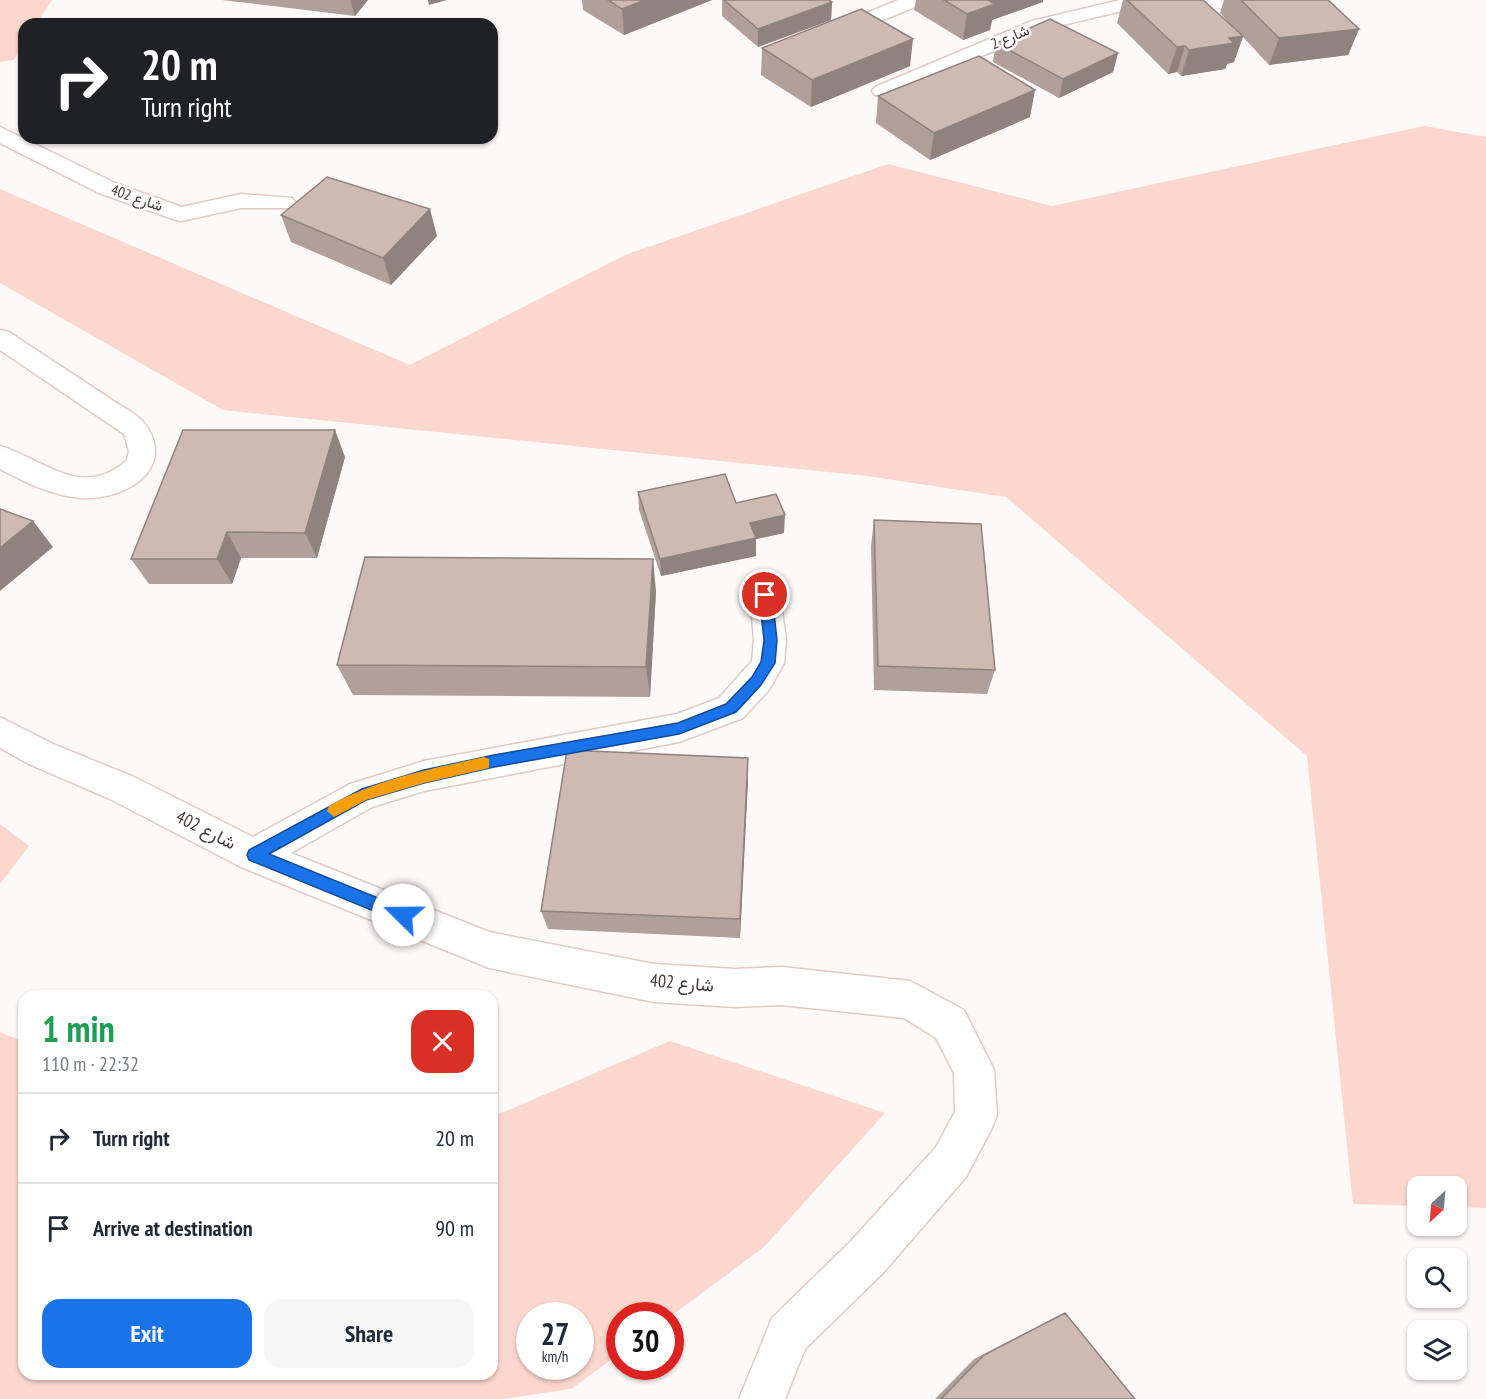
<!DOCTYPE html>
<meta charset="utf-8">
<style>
:root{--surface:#fff;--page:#f6f6f7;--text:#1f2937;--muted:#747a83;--line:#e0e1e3;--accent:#1a73e8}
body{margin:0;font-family:"PT Sans Narrow",Vazirmatn,sans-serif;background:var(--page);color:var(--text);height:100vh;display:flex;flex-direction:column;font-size:22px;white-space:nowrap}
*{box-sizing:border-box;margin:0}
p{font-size:20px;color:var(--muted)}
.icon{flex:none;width:33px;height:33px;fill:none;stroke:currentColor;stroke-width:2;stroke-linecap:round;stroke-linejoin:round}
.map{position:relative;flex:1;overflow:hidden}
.details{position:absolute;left:18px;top:990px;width:480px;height:390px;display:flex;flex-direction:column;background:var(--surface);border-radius:18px;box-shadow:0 2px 4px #0004}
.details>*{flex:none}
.banner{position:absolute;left:18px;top:18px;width:480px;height:126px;border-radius:18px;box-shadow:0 2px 4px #0004;background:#202124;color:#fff;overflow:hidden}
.needle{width:39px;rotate:206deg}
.buttons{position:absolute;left:1407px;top:1176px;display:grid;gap:12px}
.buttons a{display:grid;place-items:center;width:60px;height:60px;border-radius:12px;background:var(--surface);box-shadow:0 2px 4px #0004;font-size:30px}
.speed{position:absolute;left:516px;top:1302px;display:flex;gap:12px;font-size:30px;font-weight:700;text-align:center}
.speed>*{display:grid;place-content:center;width:78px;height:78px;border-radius:50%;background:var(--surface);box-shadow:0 2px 4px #0004;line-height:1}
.speed small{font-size:15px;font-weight:400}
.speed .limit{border:9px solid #d22;background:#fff;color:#111}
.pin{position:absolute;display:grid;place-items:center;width:51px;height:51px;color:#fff;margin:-26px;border:3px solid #fff;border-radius:50%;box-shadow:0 2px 6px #0007}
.me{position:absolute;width:66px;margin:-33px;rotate:292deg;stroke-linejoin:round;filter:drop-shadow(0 0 4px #0008)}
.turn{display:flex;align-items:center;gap:21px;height:126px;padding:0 24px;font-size:27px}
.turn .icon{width:78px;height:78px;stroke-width:2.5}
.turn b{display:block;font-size:42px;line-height:51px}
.round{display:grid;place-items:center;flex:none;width:63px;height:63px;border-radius:18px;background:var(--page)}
.overview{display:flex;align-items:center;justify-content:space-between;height:102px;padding:0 24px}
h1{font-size:36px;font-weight:700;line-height:45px;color:#1e9e55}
.primary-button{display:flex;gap:12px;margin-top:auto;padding:12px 24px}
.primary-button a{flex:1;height:69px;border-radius:18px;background:var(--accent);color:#fff;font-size:24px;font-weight:700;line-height:69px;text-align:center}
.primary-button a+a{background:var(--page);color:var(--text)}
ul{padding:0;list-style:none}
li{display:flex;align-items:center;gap:18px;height:90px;padding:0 24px;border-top:2px solid var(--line)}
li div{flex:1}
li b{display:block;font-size:22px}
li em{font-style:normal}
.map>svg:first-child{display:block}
.green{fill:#fcd7cd;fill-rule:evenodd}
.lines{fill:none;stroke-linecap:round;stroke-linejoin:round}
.minor-casing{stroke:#e0cbc4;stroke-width:3}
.minor{fill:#fff;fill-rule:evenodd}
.wall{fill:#b19f9a}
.shaded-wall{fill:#90827d}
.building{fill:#ceb9b3;stroke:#90827d;stroke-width:1.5}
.route{fill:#1a73e8;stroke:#114b97;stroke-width:1.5}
.slow{fill:#f59e0b}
.labels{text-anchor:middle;stroke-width:5;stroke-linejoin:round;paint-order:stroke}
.far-street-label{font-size:15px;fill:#423937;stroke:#fff}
.street-label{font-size:18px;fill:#423937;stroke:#fff}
</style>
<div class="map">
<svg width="1486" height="1399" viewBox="0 0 1486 1399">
<rect width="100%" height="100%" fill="#fdf9f8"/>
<path class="green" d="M 0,0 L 52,0 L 36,24 L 24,24 L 24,44 L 14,60 L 0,62 Z
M 1424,126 L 1486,137 L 1486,1208 L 1457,1207 L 1456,1186 L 1418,1186 L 1417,1206 L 1353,1204 L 1307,756 L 1006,497 L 867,476 L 223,410 L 0,283 L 0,189 L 410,365 L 625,255 L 888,164 L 1052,206 Z
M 0,824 L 29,846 L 0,884 Z
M 0,1032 L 24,1042 L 24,1374 L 492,1374 L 492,1117 L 670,1041 L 885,1113 L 764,1247 L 671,1316 L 620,1316 L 619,1354 L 571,1389 L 504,1399 L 0,1399 ZM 530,1316 L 580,1316 L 580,1366 L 530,1366 Z"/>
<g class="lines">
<defs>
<path id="minor" d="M 898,0 L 925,0 L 922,4 L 840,38 L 826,38 L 823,34 L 826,30 Z
M 1120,0 L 1154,0 L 1151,4 L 1046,29 L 889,95 L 875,95 L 872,91 L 875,87 L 1032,21 Z
M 0,127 L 115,183 L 182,207 L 241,194 L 292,198 L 296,203 L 292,208 L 241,208 L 181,221 L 173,219 L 99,193 L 0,143 Z
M 0,330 L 9,332 C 43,355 78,377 112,400 C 122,407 138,414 145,424 C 178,470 123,501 81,498 C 52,496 25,482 0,469 L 0,446 C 44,459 82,501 127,460 L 129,451 L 124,434 L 0,350 Z
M 765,583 L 776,587 L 780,595 L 786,640 L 784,663 L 769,690 L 743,718 L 679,742 L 424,791 L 372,807 L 291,853 L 489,932 L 654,964 L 735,969 L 782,967 L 910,981 L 964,1010 L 994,1070 L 997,1115 L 991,1130 L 966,1177 L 883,1273 L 805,1349 L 785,1399 L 739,1399 L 772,1318 L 851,1241 L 936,1147 L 955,1112 L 954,1073 L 936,1038 L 904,1018 L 782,1005 L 735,1007 L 654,1002 L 489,968 L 241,867 L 110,799 L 29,764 L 0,748 L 0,717 L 53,744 L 134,777 L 253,837 L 350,784 L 424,761 L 677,714 L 719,698 L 752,661 L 754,640 L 750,595 L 754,587 Z"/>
</defs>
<use href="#minor" class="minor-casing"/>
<use href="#minor" class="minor"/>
</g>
<path class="wall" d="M 222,0 L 368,0 L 355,16 Z
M 582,0 L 712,0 L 624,35 L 583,10 Z
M 722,0 L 829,0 L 832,2 L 831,20 L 758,47 L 722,16 Z
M 916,0 L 1043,0 L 1043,2 L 992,20 L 990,30 L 963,40 L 914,10 Z
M 1123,0 L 1203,0 L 1232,26 L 1220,13 L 1224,0 L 1328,0 L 1359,29 L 1348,55 L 1269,65 L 1243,37 L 1234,62 L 1227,64 L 1225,69 L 1181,76 L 1177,72 L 1168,74 L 1117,23 Z
M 996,43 L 1118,53 L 1113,72 L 1059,98 L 993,62 Z
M 762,48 L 910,66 L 811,107 L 761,75 Z
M 878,96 L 1030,117 L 930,160 L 876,123 Z
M 281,215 L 437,236 L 391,285 L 291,242 Z
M 345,457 L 317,558 L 241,558 L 232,584 L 149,584 L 131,559 Z
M 638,492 L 736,503 L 784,533 L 756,539 L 756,556 L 661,576 L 639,510 Z
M 874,520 L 995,670 L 987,694 L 874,690 L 871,546 Z
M 656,591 L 650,697 L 353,695 L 337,665 Z
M 748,780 L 740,938 L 548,929 L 541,911 Z
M 1065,1313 L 1135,1399 L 935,1399 L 974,1359 Z"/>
<path class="shaded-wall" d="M 350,0 L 368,0 L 355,16 Z
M 428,0 L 447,0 L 429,5 Z
M 645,0 L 712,0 L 624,35 L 622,9 Z
M 985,0 L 1043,0 L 1043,2 L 992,20 L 990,30 L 963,40 L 967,14 Z
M 832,2 L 831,20 L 758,47 L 758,29 Z
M 1359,29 L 1348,55 L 1269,65 L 1279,38 Z
M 1243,36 L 1234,62 L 1227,64 L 1225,69 L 1181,76 L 1189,50 L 1229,38 Z
M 913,39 L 910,66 L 811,107 L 812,80 Z
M 1185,46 L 1177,72 L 1168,74 L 1177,47 Z
M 1118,53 L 1113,72 L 1059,98 L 1063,79 Z
M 1035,90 L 1030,117 L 930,160 L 934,133 Z
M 430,209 L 437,236 L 391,285 L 383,258 Z
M 335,430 L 345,457 L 317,558 L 305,533 Z
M 785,515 L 784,533 L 756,539 L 756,556 L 661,576 L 660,559 L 750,523 Z
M 33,521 L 53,547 L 0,591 L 0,548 Z
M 227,532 L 241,558 L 232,584 L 217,559 Z
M 653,559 L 656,591 L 650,697 L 646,667 Z
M 748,758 L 748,780 L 740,938 L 740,919 Z"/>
<path class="building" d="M 608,0 L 645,0 L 622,9 Z
M 724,0 L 829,0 L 832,2 L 758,29 Z
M 944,0 L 988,0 L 995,4 L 967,14 Z
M 1127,0 L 1203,0 L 1243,36 L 1229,38 L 1234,43 L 1189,50 L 1185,46 L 1177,47 Z
M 1241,0 L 1328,0 L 1359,29 L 1279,38 Z
M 861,9 L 913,39 L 812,80 L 762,48 Z
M 1050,19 L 1118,53 L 1063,79 L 996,43 Z
M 979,56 L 1035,90 L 934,133 L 878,96 Z
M 327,177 L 430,209 L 383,258 L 281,215 Z
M 183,430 L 335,430 L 305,533 L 227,532 L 217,559 L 131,559 Z
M 725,474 L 736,503 L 776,494 L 785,515 L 750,523 L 756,538 L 660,559 L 638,492 Z
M 0,509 L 33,521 L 0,548 Z
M 874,520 L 981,524 L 995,670 L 878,666 Z
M 365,557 L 653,559 L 646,667 L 337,665 Z
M 567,750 L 748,758 L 740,919 L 541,911 Z
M 1065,1313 L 1135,1399 L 941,1399 L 984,1355 Z"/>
<path class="route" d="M 765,590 L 772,595 L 777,640 L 775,663 L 761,685 L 736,712 L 679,734 L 494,767 L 424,783 L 366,800 L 269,854 L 408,910 L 410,915 L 408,921 L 403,923 L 249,860 L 247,855 L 249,850 L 362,789 L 424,770 L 494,755 L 678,723 L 726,704 L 752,677 L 761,662 L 764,640 L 759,595 Z"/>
<path class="slow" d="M 484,757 L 489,759 L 489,768 L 424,783 L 366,800 L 334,817 L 327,811 L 329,806 C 377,779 431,769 484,757 Z"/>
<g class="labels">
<g class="far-street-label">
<text transform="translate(1010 37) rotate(-23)" y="5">شارع 2</text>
<text transform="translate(137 198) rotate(19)" y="5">شارع 402</text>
</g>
<g class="street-label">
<text transform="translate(206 830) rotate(27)" y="6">شارع 402</text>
<text transform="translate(682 983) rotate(5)" y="6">شارع 402</text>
</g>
</g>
</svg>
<div class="buttons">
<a><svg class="needle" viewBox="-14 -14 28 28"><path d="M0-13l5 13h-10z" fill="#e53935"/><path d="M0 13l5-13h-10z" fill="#747a83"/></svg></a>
<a><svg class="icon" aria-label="search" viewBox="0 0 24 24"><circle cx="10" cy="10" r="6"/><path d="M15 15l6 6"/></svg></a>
<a><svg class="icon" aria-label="layers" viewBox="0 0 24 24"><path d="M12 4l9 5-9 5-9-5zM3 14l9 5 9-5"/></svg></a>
</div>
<div class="speed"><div>27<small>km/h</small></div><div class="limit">30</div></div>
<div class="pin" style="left:765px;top:595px;background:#d93025"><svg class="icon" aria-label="arrive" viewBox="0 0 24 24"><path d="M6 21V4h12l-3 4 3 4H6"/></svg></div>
<svg class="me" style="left:403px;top:915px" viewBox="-20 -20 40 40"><circle r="19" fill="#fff"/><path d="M0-13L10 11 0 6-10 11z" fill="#1a73e8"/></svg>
<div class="banner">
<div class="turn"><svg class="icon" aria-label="right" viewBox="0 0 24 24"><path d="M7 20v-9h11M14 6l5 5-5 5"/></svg><div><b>20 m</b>Turn right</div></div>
</div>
<section class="details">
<div class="overview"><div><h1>1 min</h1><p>110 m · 22:32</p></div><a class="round" style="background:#d93025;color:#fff"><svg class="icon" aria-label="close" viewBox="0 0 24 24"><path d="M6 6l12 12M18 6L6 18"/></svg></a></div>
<ul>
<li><svg class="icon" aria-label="right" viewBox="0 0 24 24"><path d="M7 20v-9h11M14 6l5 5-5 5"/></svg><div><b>Turn right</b></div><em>20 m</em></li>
<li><svg class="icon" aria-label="arrive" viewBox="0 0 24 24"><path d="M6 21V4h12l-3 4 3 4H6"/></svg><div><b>Arrive at destination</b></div><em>90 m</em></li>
</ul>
<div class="primary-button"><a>Exit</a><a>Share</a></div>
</section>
</div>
